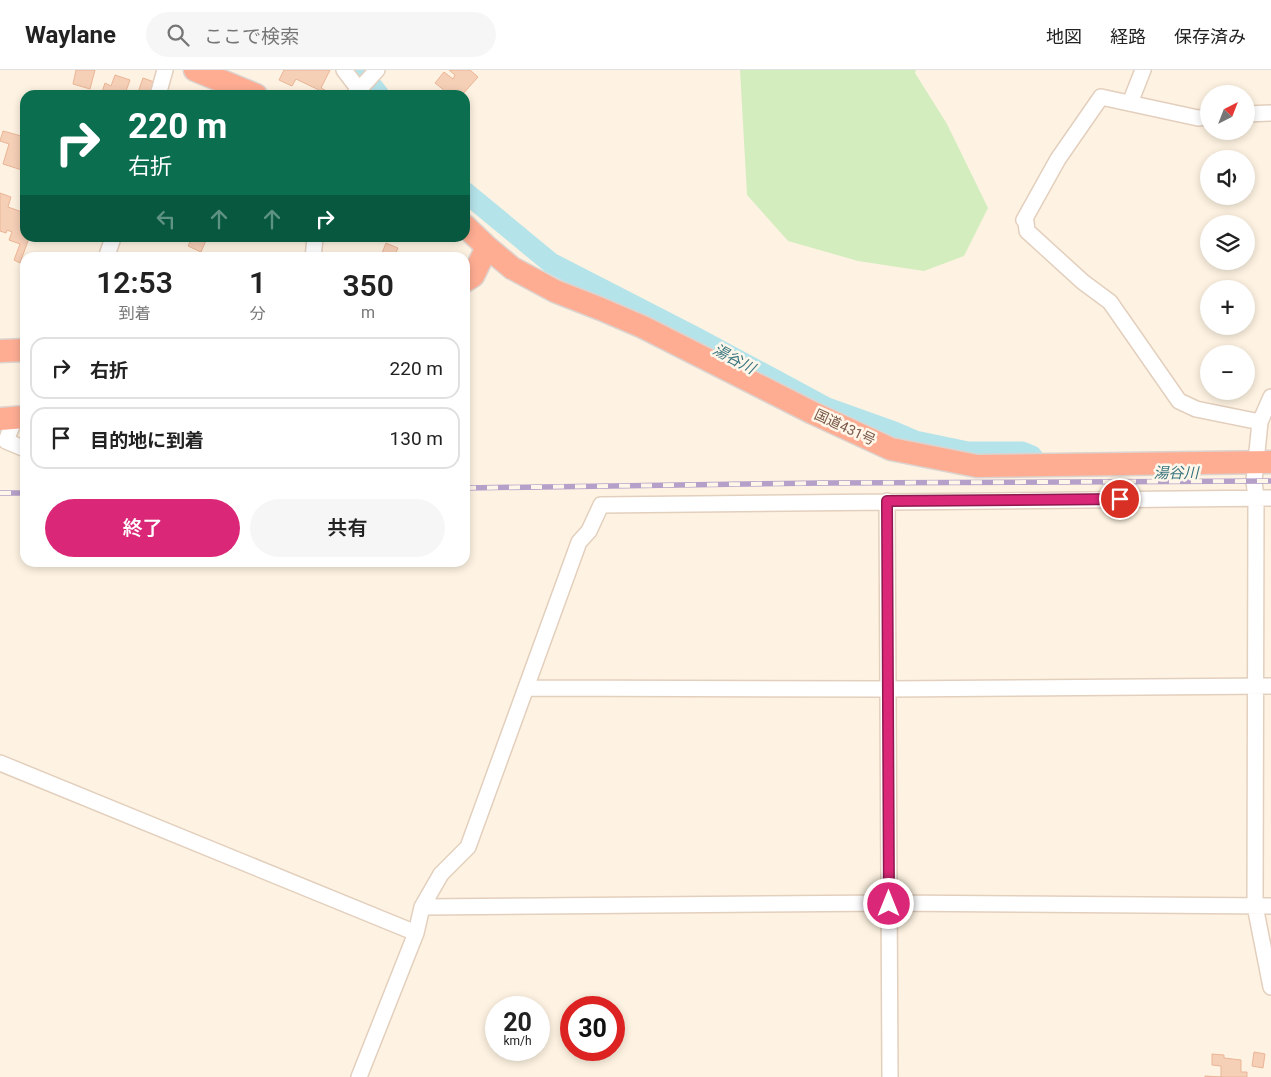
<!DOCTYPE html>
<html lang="ja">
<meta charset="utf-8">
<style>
:root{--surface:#fff;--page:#f6f6f6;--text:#222;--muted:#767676;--line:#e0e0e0;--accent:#db2777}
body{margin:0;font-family:Roboto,"Noto Sans JP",sans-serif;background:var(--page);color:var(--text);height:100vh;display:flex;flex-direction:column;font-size:19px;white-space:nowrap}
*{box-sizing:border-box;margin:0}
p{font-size:16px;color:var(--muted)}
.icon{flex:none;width:28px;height:28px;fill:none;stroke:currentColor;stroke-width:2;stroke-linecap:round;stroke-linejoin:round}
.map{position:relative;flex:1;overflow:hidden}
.panel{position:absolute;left:20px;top:182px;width:450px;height:315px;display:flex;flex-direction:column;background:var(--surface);border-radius:15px;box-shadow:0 2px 8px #0003}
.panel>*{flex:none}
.hud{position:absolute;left:20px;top:20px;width:450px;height:152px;border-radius:15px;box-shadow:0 2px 8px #0003;background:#0b6e4f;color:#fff;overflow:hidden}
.needle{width:32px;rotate:42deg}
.tools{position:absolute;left:1200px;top:15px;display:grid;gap:10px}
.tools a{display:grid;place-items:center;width:55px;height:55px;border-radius:50%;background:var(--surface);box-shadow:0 2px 8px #0003;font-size:25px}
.speed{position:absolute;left:485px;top:926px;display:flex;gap:10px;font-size:25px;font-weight:700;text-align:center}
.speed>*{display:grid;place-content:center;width:65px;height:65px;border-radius:50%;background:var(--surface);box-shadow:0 2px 8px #0003;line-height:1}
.speed small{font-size:12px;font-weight:400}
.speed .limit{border:8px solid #d22;background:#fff;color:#111}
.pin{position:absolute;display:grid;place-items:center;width:42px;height:42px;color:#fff;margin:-21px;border:2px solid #fff;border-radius:50%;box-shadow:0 1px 5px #0007}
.me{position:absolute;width:55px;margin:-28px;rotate:0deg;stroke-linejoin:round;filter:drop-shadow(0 0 4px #0008)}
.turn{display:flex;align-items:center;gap:18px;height:105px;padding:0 25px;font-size:22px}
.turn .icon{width:65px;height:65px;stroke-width:2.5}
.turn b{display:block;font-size:35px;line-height:42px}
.lanes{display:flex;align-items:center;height:48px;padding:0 25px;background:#0003;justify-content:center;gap:25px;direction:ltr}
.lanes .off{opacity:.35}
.eta{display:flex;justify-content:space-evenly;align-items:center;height:85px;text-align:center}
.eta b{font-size:30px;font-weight:600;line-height:35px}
.cta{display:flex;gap:10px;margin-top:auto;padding:10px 25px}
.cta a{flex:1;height:58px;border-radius:30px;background:var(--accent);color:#fff;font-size:20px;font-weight:600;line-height:58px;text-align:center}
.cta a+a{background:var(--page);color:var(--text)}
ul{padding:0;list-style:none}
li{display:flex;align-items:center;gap:15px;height:62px;margin:0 10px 8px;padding:0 15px;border:2px solid var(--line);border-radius:15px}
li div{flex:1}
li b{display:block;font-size:19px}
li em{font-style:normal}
header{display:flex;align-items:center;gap:30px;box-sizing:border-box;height:70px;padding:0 25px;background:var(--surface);border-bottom:1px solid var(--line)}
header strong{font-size:24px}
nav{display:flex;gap:28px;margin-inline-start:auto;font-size:18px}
.search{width:350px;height:45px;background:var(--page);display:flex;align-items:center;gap:12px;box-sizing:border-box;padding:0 18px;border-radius:28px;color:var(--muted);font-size:19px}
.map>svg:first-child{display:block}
.green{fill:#d3edbf}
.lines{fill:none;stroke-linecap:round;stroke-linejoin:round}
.river{stroke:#b5e3ea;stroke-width:21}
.building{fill:#f6cfb7;stroke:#eab596}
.minor-casing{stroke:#e3cfbd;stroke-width:18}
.highway-casing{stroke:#dcd3cf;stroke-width:25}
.minor{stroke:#fff;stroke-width:15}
.highway{stroke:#fead93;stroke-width:22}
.rail-casing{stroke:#b5a0c9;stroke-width:5.5}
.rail{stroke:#fff6ea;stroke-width:4;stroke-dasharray:11;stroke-linecap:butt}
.route-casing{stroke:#8e194d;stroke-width:12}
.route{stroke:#db2777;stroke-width:9}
.labels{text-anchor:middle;stroke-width:5;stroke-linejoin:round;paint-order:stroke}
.street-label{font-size:14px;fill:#785746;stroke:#fff6ea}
.water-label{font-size:15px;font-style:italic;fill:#38757f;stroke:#fff6ea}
</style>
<header>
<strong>Waylane</strong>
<div class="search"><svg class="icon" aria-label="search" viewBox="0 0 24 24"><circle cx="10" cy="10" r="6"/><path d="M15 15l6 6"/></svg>ここで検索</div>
<nav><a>地図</a><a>経路</a><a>保存済み</a></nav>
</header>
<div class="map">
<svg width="1271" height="1007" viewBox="0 0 1271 1007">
<rect width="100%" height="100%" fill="#fef3e2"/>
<path class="green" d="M 740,0 L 916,0 L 915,3 L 947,54 L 988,138 L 964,186 L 924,201 L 858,191 L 788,171 L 747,125 Z"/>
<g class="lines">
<path class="river" d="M 359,0 L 379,25
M 465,122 L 551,193 L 697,268 L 827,338 L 894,362 L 915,371 L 968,382 L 1022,382 L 1032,386"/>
</g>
<path class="building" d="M 76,0 L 95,0 L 90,19 L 73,14 Z
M 284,0 L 330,0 L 321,18 L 334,25 L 316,25 L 319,20 L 296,9 L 292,16 L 279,10 Z
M 449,0 L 470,0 L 478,7 L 462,25 L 450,25 L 435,13 L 444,2 L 453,9 L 455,5 Z
M 115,5 L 130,10 L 125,24 L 129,25 L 101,25 L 105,13 L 111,16 Z
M 143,8 L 157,13 L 152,25 L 137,25 Z
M 3,61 L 25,67 L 25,101 L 3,94 L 9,74 L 0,71 Z
M 0,123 L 11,127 L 8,137 L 25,143 L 25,168 L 29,168 L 20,193 L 14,190 L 20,174 L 9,170 L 12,162 L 7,160 L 6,163 L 0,161 Z
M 192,168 L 207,168 L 201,182 L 188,176 Z
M 386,173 L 398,178 L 394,187 L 382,183 Z
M 1254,982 L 1265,984 L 1263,998 L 1252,996 Z
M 1212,984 L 1224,985 L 1224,988 L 1241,990 L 1241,1002 L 1247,1002 L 1247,1007 L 1205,1007 L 1205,1006 L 1221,1007 L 1221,996 L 1212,995 Z"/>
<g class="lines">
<defs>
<path id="minor" d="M 344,0 L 363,25
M 158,25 L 165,0
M 354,25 L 377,0
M 1130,33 L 1143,0
M 1246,44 L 1271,43
M 1209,47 L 1198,48 L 1101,27 L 1058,89 L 1024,150 L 1026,152 L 1027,161 L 1083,212 L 1110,232 L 1179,331 L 1196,339 L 1260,352
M 106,188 L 113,168
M 313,188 L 315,168
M 1271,327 L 1260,352 L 1254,411 L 1256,428 L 1255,836 L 1271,917
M 15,348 L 6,371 L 25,379
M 887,431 L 890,1007
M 527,618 L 888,619 L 1271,616
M 0,693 L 416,863
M 422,837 L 889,833 L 1271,836
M 359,1007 L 416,863 L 422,837 L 441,804 L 468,777 L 579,472 L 589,461 L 601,435 L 1271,428"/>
<path id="highway" d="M 195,0 L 256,25
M 465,156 L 487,177 L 512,198 L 555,221 L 601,239 L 643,257 L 813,343 L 891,379 L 977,396 L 1271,392
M 465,211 L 473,206 L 487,177
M 0,281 L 25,280
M 0,349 L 25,347"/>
</defs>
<use href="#minor" class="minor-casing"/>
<use href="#highway" class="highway-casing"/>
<use href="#minor" class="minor"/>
<use href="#highway" class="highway"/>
<defs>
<path id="rail" d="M 465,418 L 824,413 L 1271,411
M 0,423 L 25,423"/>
</defs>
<use href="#rail" class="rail-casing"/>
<use href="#rail" class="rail"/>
</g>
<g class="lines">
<defs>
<path id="route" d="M 889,834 L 887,431 L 1120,429"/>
</defs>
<use href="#route" class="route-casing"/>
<use href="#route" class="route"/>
</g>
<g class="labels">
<g class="street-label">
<text transform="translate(845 357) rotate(25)" y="5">国道431号</text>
</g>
<g class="water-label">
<text transform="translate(734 289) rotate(28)" y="5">湯谷川</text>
<text x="1176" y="408">湯谷川</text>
</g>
</g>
</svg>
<div class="tools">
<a><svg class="needle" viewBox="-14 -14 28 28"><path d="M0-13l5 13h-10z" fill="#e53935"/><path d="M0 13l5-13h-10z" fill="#767676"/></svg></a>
<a><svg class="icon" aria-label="sound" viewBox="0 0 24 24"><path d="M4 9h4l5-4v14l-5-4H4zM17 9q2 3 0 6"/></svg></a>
<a><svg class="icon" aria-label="layers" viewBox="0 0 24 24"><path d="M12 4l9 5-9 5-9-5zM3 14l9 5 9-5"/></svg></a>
<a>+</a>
<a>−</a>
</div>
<div class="speed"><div>20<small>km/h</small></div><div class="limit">30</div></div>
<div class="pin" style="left:1120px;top:429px;background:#d93025"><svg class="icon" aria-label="arrive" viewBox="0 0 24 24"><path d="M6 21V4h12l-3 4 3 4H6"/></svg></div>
<svg class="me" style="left:889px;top:834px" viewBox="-20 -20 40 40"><circle r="17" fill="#db2777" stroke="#fff" stroke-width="3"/><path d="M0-11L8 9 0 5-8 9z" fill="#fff"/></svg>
<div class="hud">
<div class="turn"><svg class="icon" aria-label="right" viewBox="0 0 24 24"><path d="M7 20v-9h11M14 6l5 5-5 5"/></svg><div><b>220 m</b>右折</div></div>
<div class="lanes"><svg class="icon off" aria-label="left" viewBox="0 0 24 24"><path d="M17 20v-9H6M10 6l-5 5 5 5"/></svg><svg class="icon off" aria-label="ahead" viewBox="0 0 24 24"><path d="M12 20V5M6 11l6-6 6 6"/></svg><svg class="icon off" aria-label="ahead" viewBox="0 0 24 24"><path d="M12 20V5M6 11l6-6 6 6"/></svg><svg class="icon" aria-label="right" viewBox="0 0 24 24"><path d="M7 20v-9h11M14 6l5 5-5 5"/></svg></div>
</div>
<section class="panel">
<div class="eta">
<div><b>12:53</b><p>到着</p></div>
<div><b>1</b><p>分</p></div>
<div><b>350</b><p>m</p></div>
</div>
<ul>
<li><svg class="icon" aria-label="right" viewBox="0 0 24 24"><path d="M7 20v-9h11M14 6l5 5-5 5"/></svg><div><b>右折</b></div><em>220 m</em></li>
<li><svg class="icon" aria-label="arrive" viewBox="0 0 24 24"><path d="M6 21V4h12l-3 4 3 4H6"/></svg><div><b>目的地に到着</b></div><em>130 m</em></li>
</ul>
<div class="cta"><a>終了</a><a>共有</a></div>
</section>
</div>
